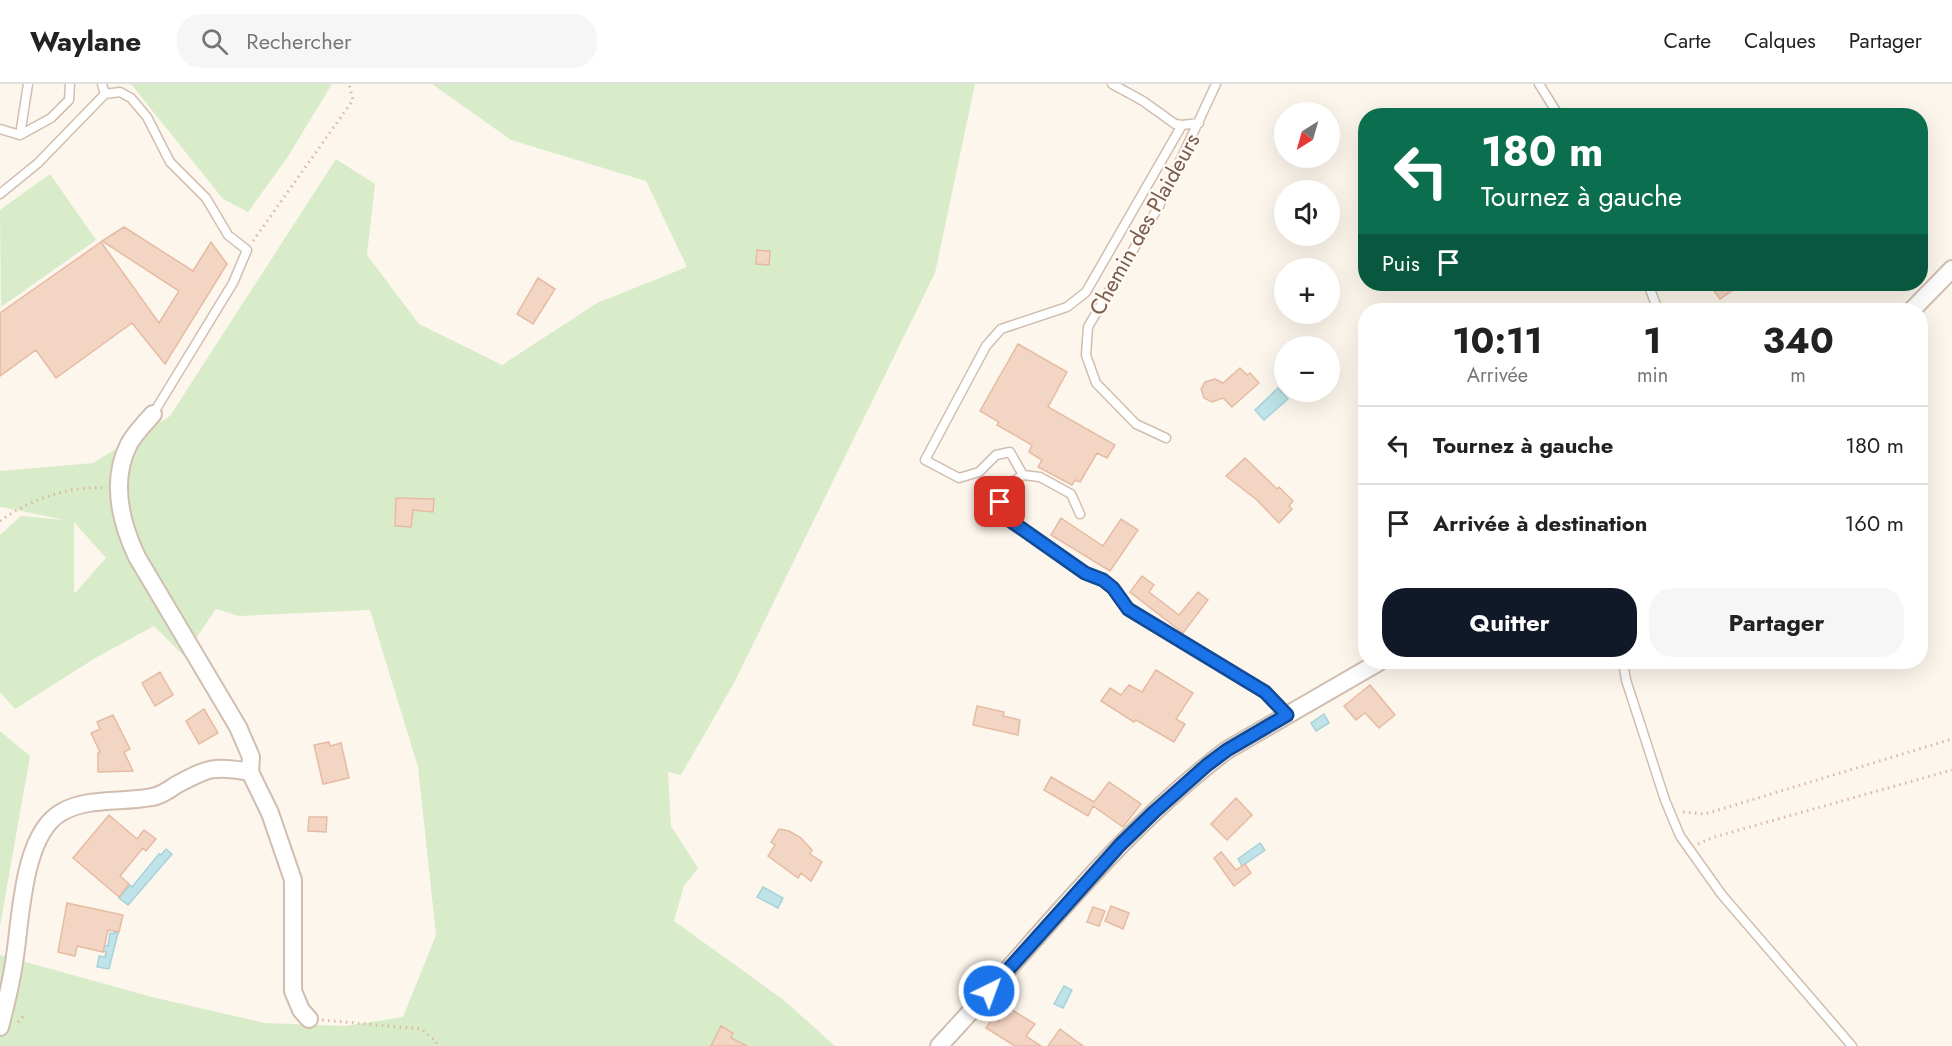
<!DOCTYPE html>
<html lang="fr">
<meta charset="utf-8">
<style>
:root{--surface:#fff;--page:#f6f6f6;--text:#222;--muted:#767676;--line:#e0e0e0;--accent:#111827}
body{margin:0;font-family:Jost,sans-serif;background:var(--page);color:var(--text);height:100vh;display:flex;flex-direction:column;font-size:22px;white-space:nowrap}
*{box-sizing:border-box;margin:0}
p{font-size:20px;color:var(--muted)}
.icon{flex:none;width:33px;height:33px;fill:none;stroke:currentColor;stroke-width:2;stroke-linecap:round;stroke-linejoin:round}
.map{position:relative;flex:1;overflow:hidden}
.sheet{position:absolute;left:1358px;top:219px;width:570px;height:366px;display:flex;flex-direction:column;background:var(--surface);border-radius:24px;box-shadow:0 6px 24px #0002}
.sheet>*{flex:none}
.hud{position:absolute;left:1358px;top:24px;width:570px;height:183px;border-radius:24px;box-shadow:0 6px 24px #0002;background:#0b6e4f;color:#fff;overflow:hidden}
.needle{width:39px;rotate:217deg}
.tools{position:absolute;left:1274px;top:18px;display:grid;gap:12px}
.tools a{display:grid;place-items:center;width:66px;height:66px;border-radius:50%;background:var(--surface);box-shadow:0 6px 24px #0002;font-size:30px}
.pin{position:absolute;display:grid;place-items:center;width:51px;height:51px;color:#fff;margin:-26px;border-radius:12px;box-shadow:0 3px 9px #0006}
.me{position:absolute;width:66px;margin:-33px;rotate:42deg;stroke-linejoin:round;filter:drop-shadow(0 0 4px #0008)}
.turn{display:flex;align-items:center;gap:21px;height:126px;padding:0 24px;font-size:27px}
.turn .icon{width:78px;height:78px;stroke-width:2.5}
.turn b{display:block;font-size:42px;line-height:51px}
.then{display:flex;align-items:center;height:57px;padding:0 24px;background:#0003;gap:12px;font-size:22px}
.eta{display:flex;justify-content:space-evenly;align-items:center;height:102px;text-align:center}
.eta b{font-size:36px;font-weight:700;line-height:42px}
.button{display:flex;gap:12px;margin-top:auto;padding:12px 24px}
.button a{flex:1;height:69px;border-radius:24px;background:var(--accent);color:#fff;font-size:24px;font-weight:700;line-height:69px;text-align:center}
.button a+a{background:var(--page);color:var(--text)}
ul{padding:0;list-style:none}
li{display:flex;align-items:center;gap:18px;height:78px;padding:0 24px;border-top:2px solid var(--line)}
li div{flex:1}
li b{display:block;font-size:22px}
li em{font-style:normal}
header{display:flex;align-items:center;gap:36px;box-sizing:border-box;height:84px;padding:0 30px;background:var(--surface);border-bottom:2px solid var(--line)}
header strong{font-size:28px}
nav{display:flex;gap:33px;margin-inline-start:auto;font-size:21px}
.search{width:420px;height:54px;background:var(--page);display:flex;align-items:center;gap:15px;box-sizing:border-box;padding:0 21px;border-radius:24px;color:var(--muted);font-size:22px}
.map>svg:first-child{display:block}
.green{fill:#d8ecc9;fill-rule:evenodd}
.water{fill:#bfe3e8;stroke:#a5d3da;stroke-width:1.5}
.building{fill:#f3d5c3;stroke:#e6bba3;stroke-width:1.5}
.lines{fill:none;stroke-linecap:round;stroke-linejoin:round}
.lane-casing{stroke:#d1beb0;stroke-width:11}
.street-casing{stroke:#d1beb0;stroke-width:20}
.path{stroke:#d9b8a5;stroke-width:3;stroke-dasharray:1.5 4.5;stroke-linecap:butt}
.lane{stroke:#fff;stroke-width:8}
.street{stroke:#fff;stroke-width:16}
.route-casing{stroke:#114b97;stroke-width:15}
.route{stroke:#1a73e8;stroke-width:10}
.labels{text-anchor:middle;stroke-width:4.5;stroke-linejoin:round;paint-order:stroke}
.street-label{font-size:22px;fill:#7a5c4d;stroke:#fffaf3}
</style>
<header>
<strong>Waylane</strong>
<div class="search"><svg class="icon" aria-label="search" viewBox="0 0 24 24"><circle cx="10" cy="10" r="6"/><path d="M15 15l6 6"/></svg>Rechercher</div>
<nav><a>Carte</a><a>Calques</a><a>Partager</a></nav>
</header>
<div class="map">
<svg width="1952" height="962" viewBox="0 0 1952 962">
<rect width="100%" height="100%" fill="#fdf6ec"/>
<path class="green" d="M 131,0 L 332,0 L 287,74 L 248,128 L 223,115 Z
M 432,0 L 975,0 L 935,189 L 734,599 L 681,691 L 668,688 L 671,742 L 698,784 L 684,802 L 674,837 L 785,917 L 835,962 L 0,962 L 0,871 L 156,914 L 265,939 L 345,942 L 403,933 L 436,851 L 418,683 L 370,526 L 239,532 L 216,525 L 184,572 L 154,542 L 97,573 L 15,625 L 0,608 L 0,451 L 21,432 L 65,436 L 2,423 L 0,424 L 0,387 L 93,379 L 170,332 L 336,75 L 375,100 L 367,171 L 419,240 L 502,281 L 597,219 L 687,183 L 646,97 L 511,56 ZM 74,438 L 106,474 L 75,509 L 74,508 Z
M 50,90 L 96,156 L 1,223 L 0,126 Z
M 0,647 L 30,672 L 0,842 Z"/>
<path class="water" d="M 1278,304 L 1288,315 L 1264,336 L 1255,326 Z
M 1324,630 L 1329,639 L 1316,647 L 1311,639 Z
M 1260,759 L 1265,766 L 1242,782 L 1238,775 Z
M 166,765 L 172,770 L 128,821 L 119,814 L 130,801 L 132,803 L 159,770 L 161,771 Z
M 763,803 L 783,814 L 778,824 L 757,813 Z
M 114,848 L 118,849 L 109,885 L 97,883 L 99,872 L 105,873 L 106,868 L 101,866 L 102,861 L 108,862 L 110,849 L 114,850 Z
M 1064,902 L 1072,906 L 1063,924 L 1054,920 Z"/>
<path class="building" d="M 124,143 L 193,187 L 211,158 L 227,180 L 165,280 L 132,239 L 56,294 L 36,266 L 0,292 L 0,229 L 101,158 L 159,239 L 179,207 L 102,157 Z
M 757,166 L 770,167 L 769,181 L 756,180 Z
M 538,194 L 555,205 L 533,240 L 517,230 Z
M 1709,200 L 1742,200 L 1720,215 Z
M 1018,260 L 1067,288 L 1048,323 L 1115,361 L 1107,374 L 1097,369 L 1080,398 L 1075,396 L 1072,401 L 1038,383 L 1042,376 L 1029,368 L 1032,361 L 997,341 L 999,338 L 980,327 Z
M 1240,284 L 1247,291 L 1250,289 L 1259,299 L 1232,323 L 1223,314 L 1212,318 L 1204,314 L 1201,305 L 1205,298 L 1215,295 L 1223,299 Z
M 1245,374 L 1277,405 L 1279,403 L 1293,417 L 1289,422 L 1292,425 L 1279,439 L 1257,416 L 1226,392 Z
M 396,414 L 434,415 L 433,428 L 413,426 L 411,443 L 395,442 Z
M 1061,434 L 1103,462 L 1121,435 L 1138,446 L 1110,487 L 1051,451 Z
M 1142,492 L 1154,501 L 1149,508 L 1179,531 L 1198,508 L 1208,516 L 1183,549 L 1130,508 Z
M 1156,586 L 1193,609 L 1176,635 L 1185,640 L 1174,658 L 1136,636 L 1134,638 L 1101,617 L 1110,604 L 1121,611 L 1129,601 L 1142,608 Z
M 160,588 L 173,611 L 155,622 L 142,599 Z
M 1370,601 L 1395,631 L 1379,644 L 1365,629 L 1356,636 L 1344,622 Z
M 977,622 L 1004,628 L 1003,632 L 1020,636 L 1018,651 L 973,641 Z
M 204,625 L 218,649 L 199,660 L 186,637 Z
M 113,631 L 130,665 L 124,668 L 133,687 L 98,688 L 98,669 L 100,668 L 91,649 L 100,645 L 97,638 Z
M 329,658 L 330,662 L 341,659 L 349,694 L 323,700 L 314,661 Z
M 1051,693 L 1094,718 L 1109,698 L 1141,720 L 1123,743 L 1093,722 L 1088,732 L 1044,706 Z
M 1236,714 L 1252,731 L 1227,756 L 1211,740 Z
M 109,731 L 137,755 L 144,746 L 156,755 L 146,767 L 143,764 L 120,792 L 129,800 L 119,813 L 73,774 Z
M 309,733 L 327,733 L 326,748 L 308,747 Z
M 779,745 L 789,747 L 801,754 L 812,766 L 810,770 L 822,778 L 811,797 L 801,789 L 798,794 L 768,772 L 775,761 L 771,758 Z
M 1221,768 L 1236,786 L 1245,780 L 1251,789 L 1234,802 L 1214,774 Z
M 67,819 L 123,831 L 119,848 L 108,846 L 103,868 L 77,862 L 75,872 L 58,868 Z
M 1111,822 L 1129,829 L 1123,845 L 1105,837 Z
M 1093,823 L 1105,827 L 1099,842 L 1087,838 Z
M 1007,923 L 1035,940 L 1026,952 L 1041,962 L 1015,962 L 986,944 L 993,934 L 998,937 Z
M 721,942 L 733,949 L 731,954 L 747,962 L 711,962 Z
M 1060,945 L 1083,962 L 1048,962 Z"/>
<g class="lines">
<defs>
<path id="lane" d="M 102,0 L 105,10
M 1112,0 L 1143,17 L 1175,40 L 1182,41
M 1539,0 L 1559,32
M 0,45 L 20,51 L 51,34 L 69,16 L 70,0
M 20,51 L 28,0
M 0,110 L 38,79 L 105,10 L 120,8 L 131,14 L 147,33 L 170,78 L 206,114 L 228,151 L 247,166 L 233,199 L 153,330
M 1648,200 L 1658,226
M 1166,354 L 1136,340 L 1096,299 L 1086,271 L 1088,243 L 1159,122 L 1216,0
M 1023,391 L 1010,368 L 996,371 L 979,388 L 959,394 L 925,376 L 986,262 L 1001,245 L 1067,223 L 1086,208 L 1182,41 L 1199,39
M 1080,430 L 1071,410 L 1040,393 L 1023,391 L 1006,402 L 1000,418 L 1005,433 L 1085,489 L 1103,496 L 1113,504 L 1128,525 L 1265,608 L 1287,631
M 1623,578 L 1626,596 L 1665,716 L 1680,752 L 1722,811 L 1852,962"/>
<path id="street" d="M 1912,226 L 1952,185
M 153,330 C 145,339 135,349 129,360 C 110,397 120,437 137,473 L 238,643 L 251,673 L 250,688 L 270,729 L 293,796 L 293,907 L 301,926 L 309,935
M 0,943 C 6,920 12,896 15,872 C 21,832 23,749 62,728 C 88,713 123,719 152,713 C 160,712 169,706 176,701 C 208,684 214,681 250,688
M 939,962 C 1033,862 1117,749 1227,666 L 1379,578"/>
</defs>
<use href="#lane" class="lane-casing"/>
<use href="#street" class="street-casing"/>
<path class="path" d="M 253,157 L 353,16 L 349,0
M 0,437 C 29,416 70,401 105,404
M 1683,728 L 1705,730 L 1952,655
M 1698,760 L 1714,753 L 1952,686
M 322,936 L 421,945 L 436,957 L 437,962
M 18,938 L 25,930"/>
<use href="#lane" class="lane"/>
<use href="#street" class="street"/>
</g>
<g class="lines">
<defs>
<path id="route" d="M 989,907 L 1120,761 L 1154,728 L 1207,681 L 1227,666 L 1287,631 L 1265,608 L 1128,525 L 1113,504 L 1103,496 L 1085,489 L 1005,433 L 1000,418"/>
</defs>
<use href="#route" class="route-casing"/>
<use href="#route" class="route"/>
</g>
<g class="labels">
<g class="street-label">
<text transform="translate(1144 140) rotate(-61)" y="8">Chemin des Plaideurs</text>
</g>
</g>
</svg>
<div class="tools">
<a><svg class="needle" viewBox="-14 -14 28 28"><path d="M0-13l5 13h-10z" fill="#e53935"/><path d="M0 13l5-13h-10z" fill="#767676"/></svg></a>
<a><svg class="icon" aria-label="sound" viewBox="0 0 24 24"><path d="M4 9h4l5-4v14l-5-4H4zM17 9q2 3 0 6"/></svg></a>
<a>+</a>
<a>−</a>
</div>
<div class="pin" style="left:1000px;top:418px;background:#d93025"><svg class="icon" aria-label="arrive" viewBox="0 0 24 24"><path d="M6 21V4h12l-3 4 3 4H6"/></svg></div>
<svg class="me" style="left:989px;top:907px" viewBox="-20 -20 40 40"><circle r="17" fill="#1a73e8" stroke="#fff" stroke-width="3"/><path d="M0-11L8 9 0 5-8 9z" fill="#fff"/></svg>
<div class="hud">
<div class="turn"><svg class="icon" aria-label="left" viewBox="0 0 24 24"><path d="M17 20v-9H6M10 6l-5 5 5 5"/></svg><div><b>180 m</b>Tournez à gauche</div></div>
<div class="then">Puis<svg class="icon" aria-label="arrive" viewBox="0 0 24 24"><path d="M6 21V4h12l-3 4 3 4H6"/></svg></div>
</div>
<section class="sheet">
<div class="eta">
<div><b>10:11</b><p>Arrivée</p></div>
<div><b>1</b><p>min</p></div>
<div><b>340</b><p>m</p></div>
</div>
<ul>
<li><svg class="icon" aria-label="left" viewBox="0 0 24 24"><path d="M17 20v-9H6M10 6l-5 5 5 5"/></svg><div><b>Tournez à gauche</b></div><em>180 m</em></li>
<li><svg class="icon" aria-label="arrive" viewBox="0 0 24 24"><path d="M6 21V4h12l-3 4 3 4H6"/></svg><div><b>Arrivée à destination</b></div><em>160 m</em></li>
</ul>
<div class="button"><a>Quitter</a><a>Partager</a></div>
</section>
</div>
